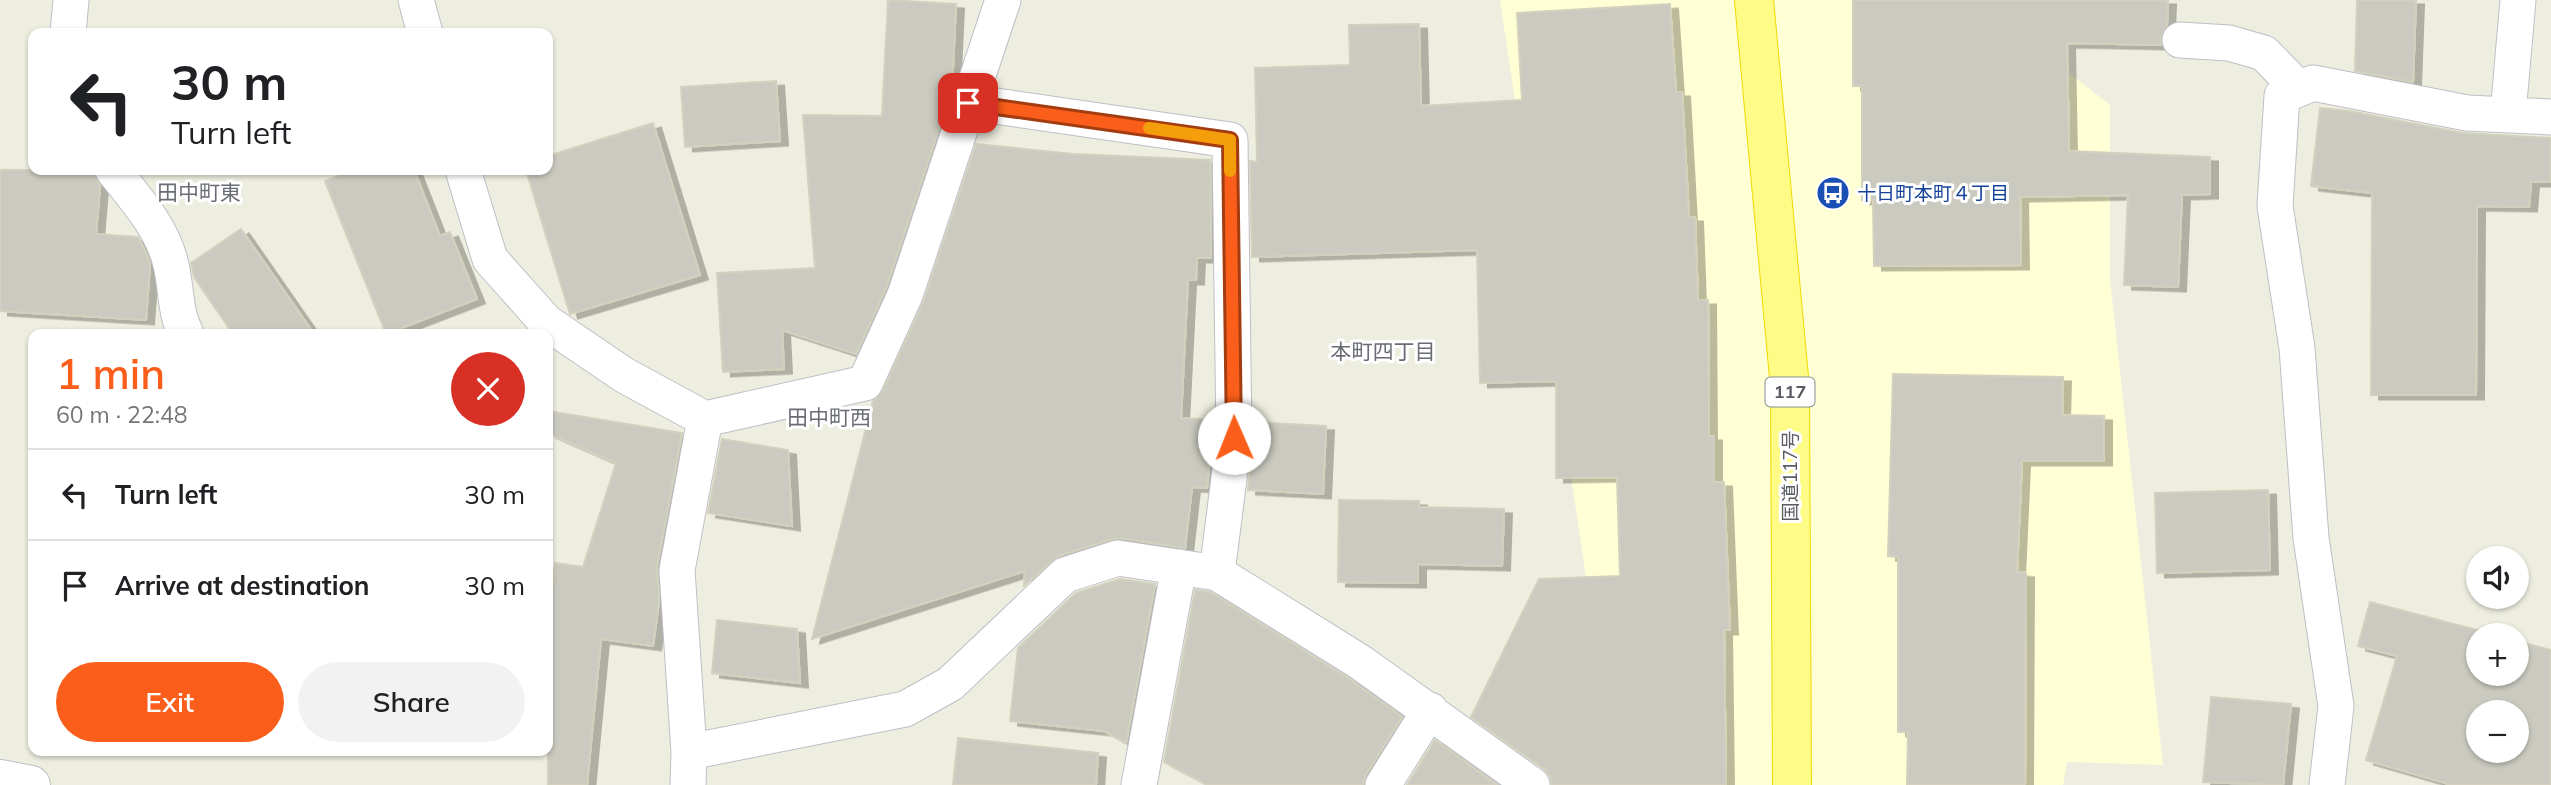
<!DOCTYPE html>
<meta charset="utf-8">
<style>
:root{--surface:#fff;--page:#f2f2f2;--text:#202124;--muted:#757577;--line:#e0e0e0;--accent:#fb5e1a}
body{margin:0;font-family:Mulish,"Noto Sans JP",sans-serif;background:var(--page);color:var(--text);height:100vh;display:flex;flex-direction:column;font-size:26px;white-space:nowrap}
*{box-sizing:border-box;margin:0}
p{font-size:23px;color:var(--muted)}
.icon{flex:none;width:38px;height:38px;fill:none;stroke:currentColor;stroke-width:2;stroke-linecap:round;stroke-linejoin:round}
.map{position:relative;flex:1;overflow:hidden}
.side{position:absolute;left:28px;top:329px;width:525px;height:427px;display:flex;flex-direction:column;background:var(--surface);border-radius:14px;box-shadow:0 2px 5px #0004}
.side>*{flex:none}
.banner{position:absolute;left:28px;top:28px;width:525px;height:147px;border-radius:14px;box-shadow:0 2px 5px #0004;background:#fff;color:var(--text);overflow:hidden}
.controls{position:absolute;left:2466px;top:546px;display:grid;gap:14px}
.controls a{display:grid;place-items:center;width:63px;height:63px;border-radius:50%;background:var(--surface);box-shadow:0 2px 5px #0004;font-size:35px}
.pin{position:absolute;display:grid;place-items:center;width:60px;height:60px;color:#fff;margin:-30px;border-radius:14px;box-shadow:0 4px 10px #0006}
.me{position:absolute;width:77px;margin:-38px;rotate:359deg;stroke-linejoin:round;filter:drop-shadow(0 0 5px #0008)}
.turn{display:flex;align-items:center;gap:24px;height:147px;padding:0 28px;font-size:32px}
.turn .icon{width:91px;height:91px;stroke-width:2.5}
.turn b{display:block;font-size:49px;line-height:60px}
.round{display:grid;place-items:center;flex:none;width:74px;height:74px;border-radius:37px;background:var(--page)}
.head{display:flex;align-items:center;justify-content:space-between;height:119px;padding:0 28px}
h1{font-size:42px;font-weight:600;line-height:52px;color:var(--accent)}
.cta{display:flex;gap:14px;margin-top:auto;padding:14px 28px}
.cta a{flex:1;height:80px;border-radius:42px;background:var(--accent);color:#fff;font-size:28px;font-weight:600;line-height:80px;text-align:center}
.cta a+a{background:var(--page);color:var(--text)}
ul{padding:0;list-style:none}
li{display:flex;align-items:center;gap:21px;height:91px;padding:0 28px;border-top:2px solid var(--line)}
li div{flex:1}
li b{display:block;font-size:26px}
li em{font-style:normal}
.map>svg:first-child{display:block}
.commercial{fill:#ffffd5}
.building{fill:#cbcac0;stroke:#d3d1be;stroke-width:2;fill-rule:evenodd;filter:url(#shadow)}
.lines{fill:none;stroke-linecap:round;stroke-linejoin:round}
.lane-casing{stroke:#bebfc6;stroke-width:37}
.street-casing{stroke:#bebfc6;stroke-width:40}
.highway-casing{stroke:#efd900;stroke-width:40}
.lane{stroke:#fff;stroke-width:35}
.street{stroke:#fff;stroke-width:38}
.highway{stroke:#fffb87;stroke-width:38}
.route-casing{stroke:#a33d11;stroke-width:18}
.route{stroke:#fb5e1a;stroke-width:12}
.slow{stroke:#f59e0b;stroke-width:12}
.labels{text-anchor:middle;stroke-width:6;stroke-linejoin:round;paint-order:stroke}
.shield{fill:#fff;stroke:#8b8d92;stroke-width:2}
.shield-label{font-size:18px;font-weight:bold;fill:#595c63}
.transit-label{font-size:19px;fill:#164399;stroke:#fff;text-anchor:start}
.street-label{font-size:19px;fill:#595c63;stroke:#fff}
.neighbourhood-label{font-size:21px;fill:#6a6d75;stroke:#fff}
</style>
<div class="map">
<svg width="2551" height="785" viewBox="0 0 2551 785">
<defs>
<filter id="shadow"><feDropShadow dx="8" dy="4.5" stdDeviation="0" flood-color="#0004"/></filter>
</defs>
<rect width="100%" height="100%" fill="#eeeee0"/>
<path class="commercial" d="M 1500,0 L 2036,0 L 2032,44 L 2110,105 L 2110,279 L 2163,765 L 2067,762 L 2063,785 L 1617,785 Z"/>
<path class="building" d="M 888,0 L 956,4 L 952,89 L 886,288 L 856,354 L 782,330 L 784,369 L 723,372 L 717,273 L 815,268 L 803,115 L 882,116 Z
M 1853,0 L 2168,0 L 2167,25 L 2160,38 L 2161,45 L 2067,43 L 2069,151 L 2210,157 L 2210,194 L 2182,195 L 2178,287 L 2124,285 L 2128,195 L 2020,197 L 2021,265 L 1874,266 L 1873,200 L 1862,200 L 1862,86 L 1853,86 Z
M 2357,0 L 2416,0 L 2413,82 L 2355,71 Z
M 1670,4 L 1676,92 L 1682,92 L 1689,217 L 1695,217 L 1698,300 L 1708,300 L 1709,436 L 1714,436 L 1714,482 L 1724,482 L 1730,630 L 1724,630 L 1726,785 L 1552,785 L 1550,776 L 1544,769 L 1471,717 L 1539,579 L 1620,576 L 1617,477 L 1556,478 L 1556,381 L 1480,383 L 1477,250 L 1252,257 L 1250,161 L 1257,162 L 1255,68 L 1350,65 L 1349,25 L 1419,24 L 1421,106 L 1522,100 L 1517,13 Z
M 776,81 L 780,141 L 685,147 L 681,87 Z
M 2320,108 L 2349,111 L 2463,133 L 2551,138 L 2551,182 L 2531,182 L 2529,207 L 2477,206 L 2476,395 L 2371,395 L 2372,193 L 2311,186 Z
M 653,123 L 700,275 L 570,314 L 526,170 L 548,170 L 548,156 Z
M 976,144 L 1074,154 L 1210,160 L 1211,258 L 1197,258 L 1196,280 L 1188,280 L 1181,418 L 1214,420 L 1207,488 L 1192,487 L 1185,548 L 1121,538 L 1112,539 L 1058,556 L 1024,586 L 1025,571 L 812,639 L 873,401 L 883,391 L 923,303 Z
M 0,170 L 93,170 L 100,186 L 96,234 L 138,237 L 147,255 L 150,265 L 146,320 L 0,311 Z
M 354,170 L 414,170 L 440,236 L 450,232 L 477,299 L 386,334 L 325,181 Z
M 241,229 L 314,334 L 233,334 L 194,277 L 191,263 Z
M 1893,374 L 2063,377 L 2062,415 L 2104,416 L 2104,461 L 2022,461 L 2017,572 L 2026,573 L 2025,785 L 1907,785 L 1908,732 L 1898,732 L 1898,557 L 1888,556 Z
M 548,411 L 682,433 L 657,566 L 659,602 L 653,646 L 601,639 L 587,785 L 548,785 L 548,616 L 555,563 L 583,567 L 616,463 L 548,433 Z
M 1254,422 L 1326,426 L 1323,494 L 1248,490 Z
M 722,439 L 788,450 L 792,526 L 708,513 Z
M 2268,490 L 2270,570 L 2157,573 L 2155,493 Z
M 1339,500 L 1419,501 L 1419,507 L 1504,509 L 1502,566 L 1418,564 L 1418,583 L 1338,582 Z
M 1120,579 L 1155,584 L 1126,743 L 1104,731 L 1010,721 L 1018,648 L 1076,593 Z
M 1195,590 L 1210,592 L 1349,679 L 1402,717 L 1366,774 L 1363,785 L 1208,785 L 1164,762 Z
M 2370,602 L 2496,635 L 2478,635 L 2478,674 L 2516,674 L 2516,641 L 2551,650 L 2551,785 L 2452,785 L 2366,760 L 2397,656 L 2358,646 ZM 2478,712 L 2516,712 L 2516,751 L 2478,751 Z
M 717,620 L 797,629 L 800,683 L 712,673 Z
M 2211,697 L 2291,704 L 2283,785 L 2203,782 Z
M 958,738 L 1098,753 L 1096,785 L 953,785 Z
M 1435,740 L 1497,785 L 1407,785 Z"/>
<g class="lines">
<defs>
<path id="lane" d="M 416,0 L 425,33
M 68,33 L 71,0
M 2180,40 L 2229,43 L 2264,53 L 2299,89
M 968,102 L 1230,140 L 1234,438 L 1217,573
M 2508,114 L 2518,0
M 113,170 C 134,197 161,226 170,261 C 177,286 174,311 186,334
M 463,170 L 490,259 L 546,322 L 624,375 L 705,419 L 677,570 L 689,752 L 688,785
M 705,419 L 865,383 L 905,295 L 1003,0
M 689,752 L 905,709 L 950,684 L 1065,575 L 1118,558 L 1217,573 L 1360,662 L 1532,785
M 1139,785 L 1179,567
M 1383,785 L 1430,710
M 2327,785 L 2336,706 L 2311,538 L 2297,348 L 2275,206 L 2282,96 L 2313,83 L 2467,113 L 2551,117"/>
<path id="street" d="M 0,779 L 31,785"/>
<path id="highway" d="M 1754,0 L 1790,388 L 1792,785"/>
</defs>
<use href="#lane" class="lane-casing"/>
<use href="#street" class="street-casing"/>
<use href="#highway" class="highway-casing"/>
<use href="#lane" class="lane"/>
<use href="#street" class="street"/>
<use href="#highway" class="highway"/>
</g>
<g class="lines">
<defs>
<path id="route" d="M 968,103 L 1230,140 L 1234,438"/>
</defs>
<use href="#route" class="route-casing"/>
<use href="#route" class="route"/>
<path class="slow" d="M 1149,128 L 1230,140 L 1230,171"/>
</g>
<defs>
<symbol id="bus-disc" viewBox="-11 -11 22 22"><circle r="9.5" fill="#1a4fb4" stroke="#fff"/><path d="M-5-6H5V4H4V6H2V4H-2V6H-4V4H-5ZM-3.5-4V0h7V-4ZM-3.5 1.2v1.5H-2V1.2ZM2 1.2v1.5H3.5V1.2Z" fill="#fff"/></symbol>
</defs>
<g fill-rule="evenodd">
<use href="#bus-disc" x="1814" y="174" width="38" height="38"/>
</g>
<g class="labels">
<rect class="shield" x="1765.5" y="377.5" width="49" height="29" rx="5"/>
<g class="shield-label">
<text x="1790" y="398">117</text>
</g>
<g class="transit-label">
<text x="1857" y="200">十日町本町４丁目</text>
</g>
<g class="street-label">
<text transform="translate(1790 476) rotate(-90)" y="7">国道117号</text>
</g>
<g class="neighbourhood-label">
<text x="199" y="200">田中町東</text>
<text x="1383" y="359">本町四丁目</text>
<text x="829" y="425">田中町西</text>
</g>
</g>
</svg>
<div class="controls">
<a><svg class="icon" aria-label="sound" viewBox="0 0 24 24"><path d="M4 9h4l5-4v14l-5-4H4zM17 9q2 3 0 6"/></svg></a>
<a>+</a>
<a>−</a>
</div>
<div class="pin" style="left:968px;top:103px;background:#d93025"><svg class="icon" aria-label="arrive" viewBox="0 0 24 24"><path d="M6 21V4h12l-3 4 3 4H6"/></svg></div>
<svg class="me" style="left:1234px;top:438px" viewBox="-20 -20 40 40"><circle r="19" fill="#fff"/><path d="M0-13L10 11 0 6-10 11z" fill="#fb5e1a"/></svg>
<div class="banner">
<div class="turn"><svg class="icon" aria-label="left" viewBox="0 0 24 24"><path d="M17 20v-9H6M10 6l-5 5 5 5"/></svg><div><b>30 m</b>Turn left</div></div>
</div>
<section class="side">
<div class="head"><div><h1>1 min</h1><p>60 m · 22:48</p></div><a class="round" style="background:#d93025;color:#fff"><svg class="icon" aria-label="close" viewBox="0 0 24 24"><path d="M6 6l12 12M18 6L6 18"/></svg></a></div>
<ul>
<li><svg class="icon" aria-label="left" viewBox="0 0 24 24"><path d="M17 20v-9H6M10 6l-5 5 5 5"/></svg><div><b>Turn left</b></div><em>30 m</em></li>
<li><svg class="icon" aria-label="arrive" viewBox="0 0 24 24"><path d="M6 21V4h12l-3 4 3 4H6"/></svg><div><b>Arrive at destination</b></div><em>30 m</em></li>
</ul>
<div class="cta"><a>Exit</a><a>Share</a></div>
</section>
</div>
